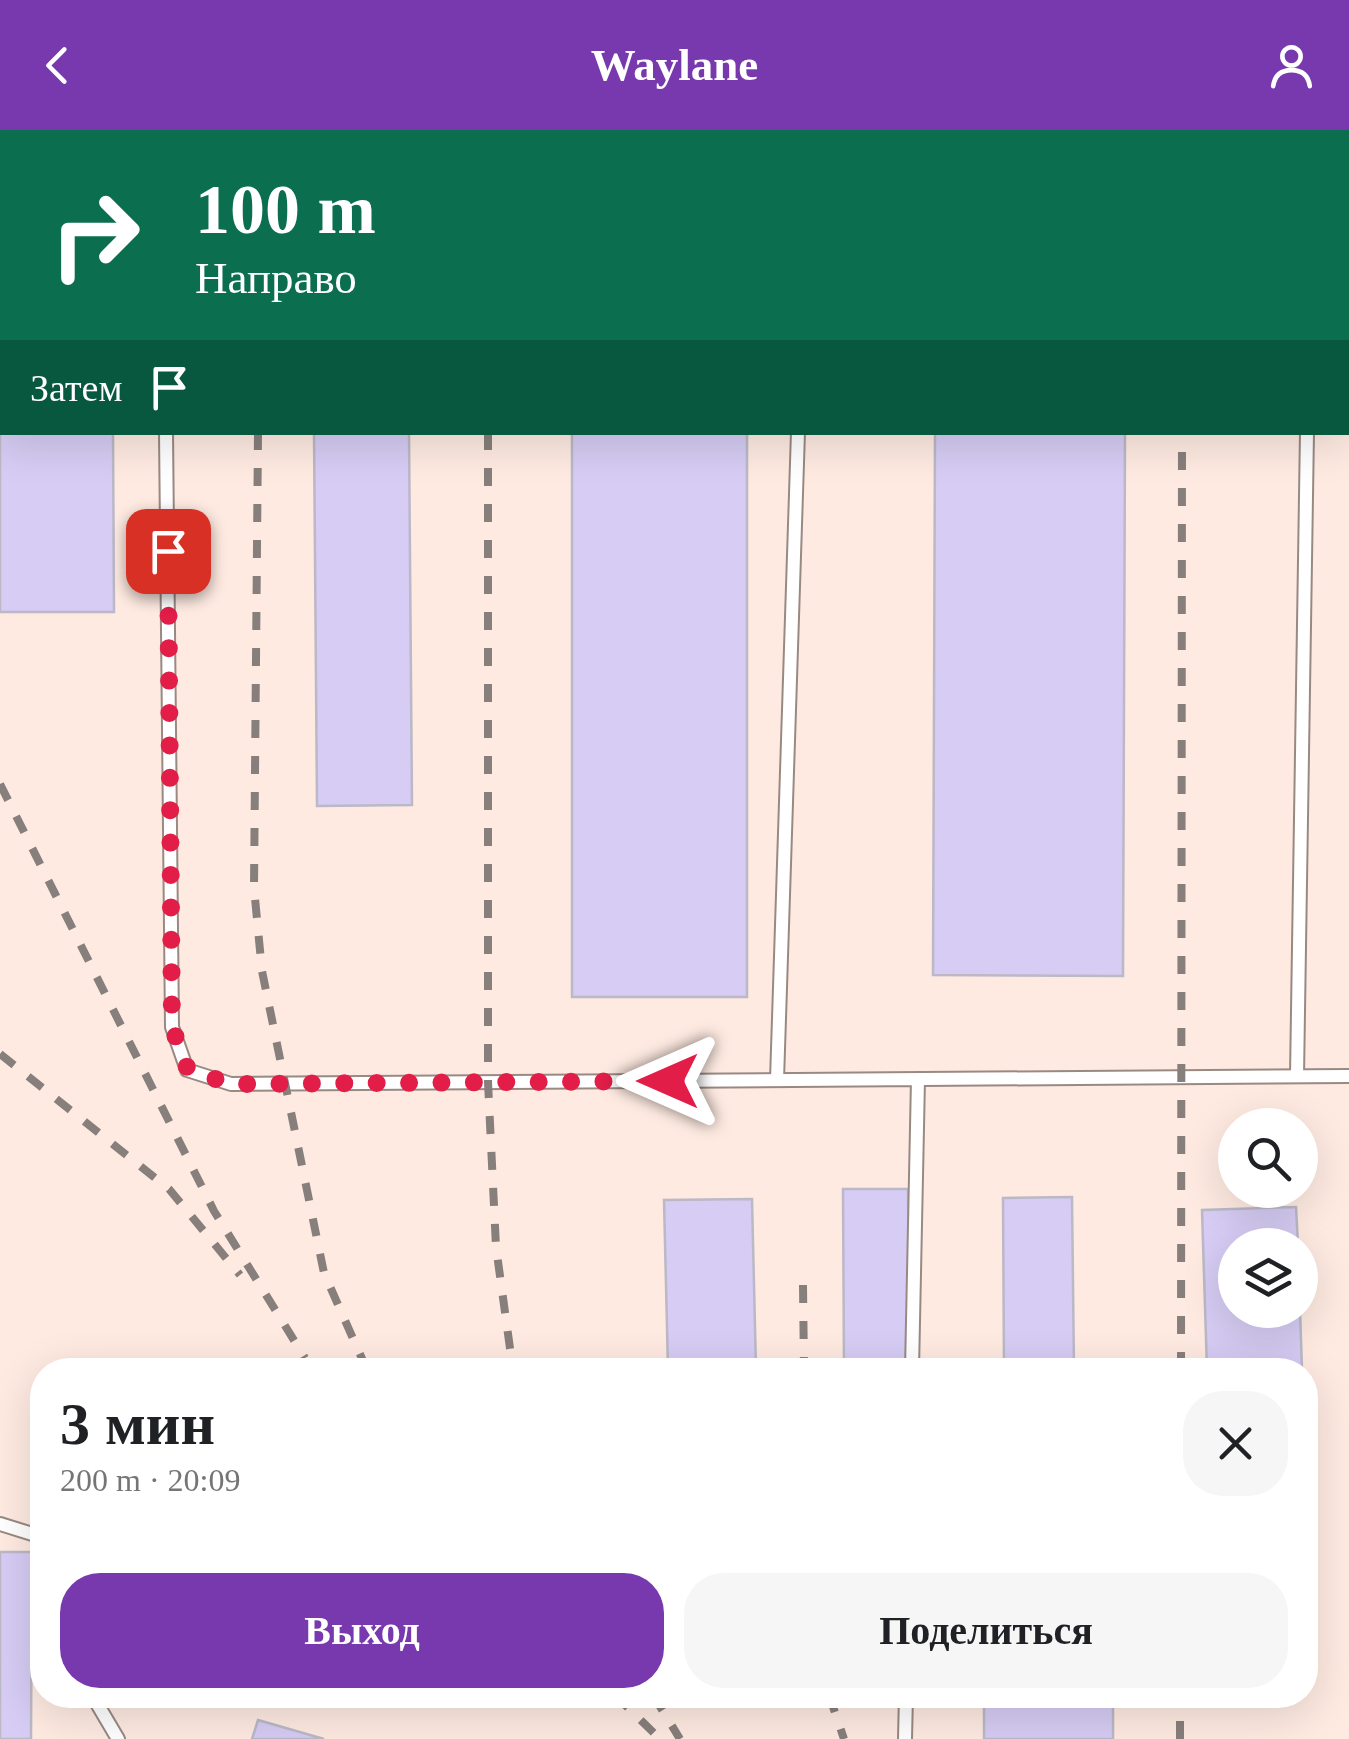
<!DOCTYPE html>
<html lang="ru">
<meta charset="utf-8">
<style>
:root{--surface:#fff;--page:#f6f6f6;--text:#202124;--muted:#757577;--accent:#7839ae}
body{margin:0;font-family:Georgia,serif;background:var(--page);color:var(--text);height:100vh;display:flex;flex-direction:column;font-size:38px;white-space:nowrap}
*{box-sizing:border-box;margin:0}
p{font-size:32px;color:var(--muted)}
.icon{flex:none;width:55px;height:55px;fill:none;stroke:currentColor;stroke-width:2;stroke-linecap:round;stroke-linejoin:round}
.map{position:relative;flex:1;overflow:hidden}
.details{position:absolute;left:30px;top:1228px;width:1288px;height:350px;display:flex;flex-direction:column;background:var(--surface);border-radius:40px;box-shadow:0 10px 40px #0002}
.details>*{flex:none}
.banner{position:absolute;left:0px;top:0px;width:1350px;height:305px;box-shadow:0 10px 40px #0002;background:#0b6e4f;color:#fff;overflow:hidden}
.controls{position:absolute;left:1218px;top:978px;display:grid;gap:20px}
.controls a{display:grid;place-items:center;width:100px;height:100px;border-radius:50%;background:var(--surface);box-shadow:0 10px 40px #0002;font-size:50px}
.pin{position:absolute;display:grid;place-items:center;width:85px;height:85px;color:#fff;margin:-42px;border-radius:20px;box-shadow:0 5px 15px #0006}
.me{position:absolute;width:110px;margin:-55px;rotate:270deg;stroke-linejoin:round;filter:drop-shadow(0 0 8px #0008)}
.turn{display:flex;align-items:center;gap:35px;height:210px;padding:0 30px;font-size:45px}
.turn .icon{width:130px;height:130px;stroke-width:2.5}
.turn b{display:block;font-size:70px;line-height:85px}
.then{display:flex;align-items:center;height:95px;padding:0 30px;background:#0003;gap:20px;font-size:38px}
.round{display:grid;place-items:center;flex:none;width:105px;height:105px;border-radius:40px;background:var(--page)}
.overview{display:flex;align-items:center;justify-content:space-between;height:170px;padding:0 30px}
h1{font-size:60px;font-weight:700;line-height:75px}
.button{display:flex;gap:20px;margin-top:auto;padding:20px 30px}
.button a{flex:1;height:115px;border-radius:40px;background:var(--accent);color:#fff;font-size:40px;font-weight:700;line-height:115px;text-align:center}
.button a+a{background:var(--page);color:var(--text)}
header{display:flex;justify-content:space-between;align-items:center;height:130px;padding:0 30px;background:var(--accent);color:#fff;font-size:45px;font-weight:700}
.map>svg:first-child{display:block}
.built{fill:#feeae1;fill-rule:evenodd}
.building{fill:#d6ccf4;stroke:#bbb8c7;stroke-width:2.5}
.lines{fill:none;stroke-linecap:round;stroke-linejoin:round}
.service-casing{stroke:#998983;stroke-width:16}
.service{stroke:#fff;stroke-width:12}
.rail{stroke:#877f7c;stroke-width:8;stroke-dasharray:18 18;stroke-linecap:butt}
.route{stroke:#e11d48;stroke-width:18;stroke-dasharray:0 32.4}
</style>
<header><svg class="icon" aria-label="back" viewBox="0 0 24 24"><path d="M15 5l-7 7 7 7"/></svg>Waylane<svg class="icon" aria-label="person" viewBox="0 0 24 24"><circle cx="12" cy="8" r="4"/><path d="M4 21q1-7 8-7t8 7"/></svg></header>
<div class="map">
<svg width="1349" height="1609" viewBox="0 0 1349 1609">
<rect width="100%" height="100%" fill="#fef4f0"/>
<path class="built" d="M 0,0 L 1349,0 L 1349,1609 L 0,1609 ZM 2,2 L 1348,2 L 1348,302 L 2,302 ZM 1235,995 L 1300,995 L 1300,1060 L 1235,1060 ZM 1235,1115 L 1300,1115 L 1300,1180 L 1235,1180 ZM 42,1240 L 1305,1240 L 1305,1565 L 42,1565 Z"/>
<path class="building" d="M 312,0 L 407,0 L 407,2 L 312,2 Z
M 655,0 L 714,0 L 714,2 L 655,2 Z
M 1070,0 L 1124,0 L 1124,2 L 1070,2 Z
M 0,31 L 2,302 L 113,302 L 114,482 L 0,482 Z
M 314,302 L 409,302 L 412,675 L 317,676 Z
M 572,302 L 747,302 L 747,867 L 572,867 Z
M 935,302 L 1125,302 L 1123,846 L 933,845 Z
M 843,1059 L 908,1059 L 910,1240 L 844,1240 Z
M 1072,1067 L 1074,1240 L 1004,1240 L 1003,1068 Z
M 752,1069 L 756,1240 L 668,1240 L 664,1070 Z
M 1296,1077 L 1298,1115 L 1235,1115 L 1235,1180 L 1300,1180 L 1302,1240 L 1207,1240 L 1202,1080 Z
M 0,1422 L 32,1422 L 31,1609 L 0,1609 Z
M 984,1565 L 1113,1565 L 1113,1609 L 984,1609 Z
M 258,1590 L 324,1609 L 252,1609 Z"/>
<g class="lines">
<defs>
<path id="service" d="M 164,0 L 164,2
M 1033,0 L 1033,2
M 1307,0 L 1307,2
M 166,302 L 172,897 L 187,940 L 231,954 L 1349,946
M 1297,946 L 1307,302
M 777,950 L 798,302
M 912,1240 L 918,949
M 0,1394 L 42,1407
M 92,1565 L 118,1609
M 905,1609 L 906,1565"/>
</defs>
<use href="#service" class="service-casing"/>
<use href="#service" class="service"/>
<path class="rail" d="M 488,0 L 488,2
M 260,2 L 260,0
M 1182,2 L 1182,0
M 258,302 L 254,758 L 262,841 L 324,1143 L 367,1240
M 488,302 L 488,952 L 496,1117 L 513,1240
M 0,654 L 214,1081 L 305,1228
M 0,924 L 169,1059 L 240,1145
M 803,1155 L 804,1240
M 1181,1240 L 1182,302
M 615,1565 L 660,1609
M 653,1565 L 680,1609
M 829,1565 L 844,1609
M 1180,1609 L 1180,1565"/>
</g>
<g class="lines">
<path class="route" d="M 168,421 L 172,897 L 188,940 L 231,954 L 668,951"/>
</g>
</svg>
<div class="controls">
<a><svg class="icon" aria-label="search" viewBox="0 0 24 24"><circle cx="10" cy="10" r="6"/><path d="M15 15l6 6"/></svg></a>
<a><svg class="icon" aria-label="layers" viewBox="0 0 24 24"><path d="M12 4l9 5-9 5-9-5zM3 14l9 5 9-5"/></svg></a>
</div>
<div class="pin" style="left:168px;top:421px;background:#d93025"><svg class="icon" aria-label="arrive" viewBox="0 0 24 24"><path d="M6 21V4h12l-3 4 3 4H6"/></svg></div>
<svg class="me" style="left:668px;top:951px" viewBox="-20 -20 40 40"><path d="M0-17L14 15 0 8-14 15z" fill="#e11d48" stroke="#fff" stroke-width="4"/></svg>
<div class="banner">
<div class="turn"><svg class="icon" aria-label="right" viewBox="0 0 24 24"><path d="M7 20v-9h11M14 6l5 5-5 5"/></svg><div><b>100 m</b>Направо</div></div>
<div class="then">Затем<svg class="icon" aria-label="arrive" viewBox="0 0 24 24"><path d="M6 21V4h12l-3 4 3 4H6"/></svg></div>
</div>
<section class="details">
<div class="overview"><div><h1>3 мин</h1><p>200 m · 20:09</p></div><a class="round"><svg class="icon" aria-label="close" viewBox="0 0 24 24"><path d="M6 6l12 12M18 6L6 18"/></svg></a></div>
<div class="button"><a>Выход</a><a>Поделиться</a></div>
</section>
</div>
